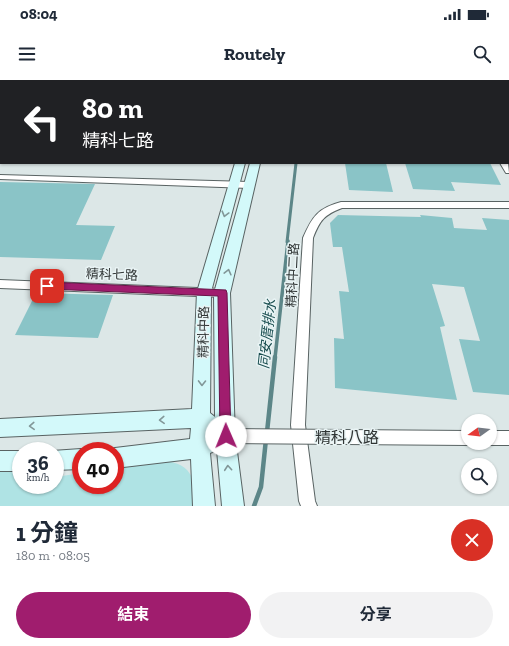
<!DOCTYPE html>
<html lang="zh-TW">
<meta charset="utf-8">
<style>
:root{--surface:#fff;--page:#f2f2f3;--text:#1f2937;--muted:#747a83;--accent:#a01d6e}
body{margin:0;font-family:"Zilla Slab","Noto Sans TC",serif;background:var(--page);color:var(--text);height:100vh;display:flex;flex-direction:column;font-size:15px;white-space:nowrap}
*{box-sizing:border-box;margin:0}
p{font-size:13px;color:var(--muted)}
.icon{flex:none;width:22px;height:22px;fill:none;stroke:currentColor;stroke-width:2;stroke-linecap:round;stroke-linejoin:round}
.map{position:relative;height:426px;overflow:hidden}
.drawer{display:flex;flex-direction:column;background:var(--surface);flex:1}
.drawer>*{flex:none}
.guide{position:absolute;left:0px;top:0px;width:509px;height:84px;box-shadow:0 1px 3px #0004;background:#202124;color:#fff;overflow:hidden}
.needle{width:26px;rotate:255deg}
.fabs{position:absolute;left:461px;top:334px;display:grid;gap:8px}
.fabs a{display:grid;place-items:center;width:36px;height:36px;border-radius:50%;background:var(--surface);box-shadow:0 1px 3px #0004;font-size:20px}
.speed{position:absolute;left:12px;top:362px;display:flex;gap:8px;font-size:20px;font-weight:700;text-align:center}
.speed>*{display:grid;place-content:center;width:52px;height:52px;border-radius:50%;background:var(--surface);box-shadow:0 1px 3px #0004;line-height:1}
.speed small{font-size:10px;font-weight:400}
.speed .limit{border:6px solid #d22;background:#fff;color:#111}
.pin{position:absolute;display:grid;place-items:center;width:34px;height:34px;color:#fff;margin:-17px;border-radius:8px;box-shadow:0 2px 6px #0006}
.me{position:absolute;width:44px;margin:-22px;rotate:359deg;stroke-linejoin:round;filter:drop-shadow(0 0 3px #0008)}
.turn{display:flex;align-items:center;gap:14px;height:84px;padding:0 16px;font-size:18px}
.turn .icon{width:52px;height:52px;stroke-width:2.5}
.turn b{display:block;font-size:28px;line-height:34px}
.round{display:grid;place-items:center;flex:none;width:42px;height:42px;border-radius:21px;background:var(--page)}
.overview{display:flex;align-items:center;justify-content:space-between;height:68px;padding:0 16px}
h1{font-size:24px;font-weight:700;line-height:30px}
.primary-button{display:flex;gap:8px;margin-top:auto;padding:8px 16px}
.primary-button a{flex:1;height:46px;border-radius:24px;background:var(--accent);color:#fff;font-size:16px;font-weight:700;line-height:46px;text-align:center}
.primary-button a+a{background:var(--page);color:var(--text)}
.status{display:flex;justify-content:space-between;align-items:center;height:28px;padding:0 20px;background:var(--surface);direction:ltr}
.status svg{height:11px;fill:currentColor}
header{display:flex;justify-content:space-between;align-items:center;height:52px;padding:0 16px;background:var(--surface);font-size:18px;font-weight:700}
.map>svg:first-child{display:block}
.green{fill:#afe3e4}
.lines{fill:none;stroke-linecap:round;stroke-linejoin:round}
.stream-far2{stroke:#5c8688;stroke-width:3}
.stream-far1{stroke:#5c8688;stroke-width:3.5}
.stream{stroke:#5c8688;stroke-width:4.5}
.building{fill:#8ac4c7}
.lane-casing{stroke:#596363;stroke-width:2.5}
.street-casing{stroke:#596363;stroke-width:2}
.secondary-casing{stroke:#596363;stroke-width:2}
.lane{fill:#fff;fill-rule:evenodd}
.street{fill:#fff;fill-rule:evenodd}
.secondary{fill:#d3f9fa;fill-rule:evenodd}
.street-bridge-casing{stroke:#596363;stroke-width:16;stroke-linecap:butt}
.street-bridge{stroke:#fff;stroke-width:14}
.oneway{stroke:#829798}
.route{fill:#a01d6e;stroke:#681348}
.labels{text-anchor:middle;stroke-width:3;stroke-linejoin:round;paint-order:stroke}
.street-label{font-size:13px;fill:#303535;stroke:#e9f4f5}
.water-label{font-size:14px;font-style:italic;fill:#1a4e50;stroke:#e9f4f5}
.near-street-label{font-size:16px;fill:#303535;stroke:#e9f4f5}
</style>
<div class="status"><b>08:04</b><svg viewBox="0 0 49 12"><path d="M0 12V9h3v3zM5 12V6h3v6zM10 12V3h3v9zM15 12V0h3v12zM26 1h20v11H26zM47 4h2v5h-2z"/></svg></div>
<header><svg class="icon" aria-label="menu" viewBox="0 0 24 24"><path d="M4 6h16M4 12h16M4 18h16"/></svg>Routely<svg class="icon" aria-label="search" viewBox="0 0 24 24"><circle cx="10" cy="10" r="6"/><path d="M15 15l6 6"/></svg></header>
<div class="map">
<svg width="509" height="426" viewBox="0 0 509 426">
<rect width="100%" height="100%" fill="#dce7e7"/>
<path class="green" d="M 21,376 L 21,405 L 55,405 L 55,396 L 56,397 L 81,393 L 81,405 L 115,405 L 115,387 C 136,384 177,372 190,394 C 196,403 198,416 200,426 L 0,426 L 0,391 Z"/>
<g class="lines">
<path class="stream-far2" d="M 287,162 L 296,83"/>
<path class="stream-far1" d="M 275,278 L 288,161"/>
<path class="stream" d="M 267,352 L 275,277
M 254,426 L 261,407 L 266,359"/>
</g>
<path class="building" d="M 345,83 L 386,83 L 393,112 L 349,110 Z
M 405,83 L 490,83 L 501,105 L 451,102 L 455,111 L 413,109 Z
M 0,102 L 95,104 L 76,145 L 115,146 L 101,180 L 0,177 Z
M 338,135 L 421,137 L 420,135 L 452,138 L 454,148 L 487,150 L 482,138 L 509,140 L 509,315 L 473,312 L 459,259 L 480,261 L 464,207 L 432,204 L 445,246 L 440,247 L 457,320 L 335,308 L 334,258 L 344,259 L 339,211 L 349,212 L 342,167 L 333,167 L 330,143 Z
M 36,213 L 113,215 L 98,258 L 15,255 Z"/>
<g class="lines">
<defs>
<path id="lane" d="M 461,0 L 464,0 L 465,1 L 461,1 Z
M 508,23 L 509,23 L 509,25 L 508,25 Z"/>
<path id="street" d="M 500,83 L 508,83 L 509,93 L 506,93 Z
M 0,95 L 249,102 L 253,105 L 249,108 L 0,99 Z
M 341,122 L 509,122 L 509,128 L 342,128 C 324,135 320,140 313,158 L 305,345 L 315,421 L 317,426 L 301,426 L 299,421 L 291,345 L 303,158 C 312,137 318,128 341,122 Z
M 0,200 L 222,209 L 226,210 L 228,213 L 226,216 L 222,217 L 0,208 Z
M 490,351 L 509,351 L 509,365 L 490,365 L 485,363 L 490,363 Z"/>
<path id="secondary" d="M 264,0 L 272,0 L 272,1 L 264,1 Z
M 0,28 L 1,28 L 1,34 L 0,34 Z
M 508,34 L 509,34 L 509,40 L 508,40 Z
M 235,83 L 245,83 L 211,212 L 210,333 L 215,337 L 214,213 L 250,83 L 260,83 L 230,213 L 235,356 L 244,426 L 222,426 L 217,370 L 210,373 L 215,426 L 193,426 L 191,379 L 115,388 L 115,371 L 108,371 L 115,368 L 190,359 L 191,348 L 0,357 L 0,339 L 192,329 L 197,212 Z
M 81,369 L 86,371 L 81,371 L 81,389 L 55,390 L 55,371 L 52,371 Z
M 0,371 L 21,371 L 21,391 L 0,391 Z"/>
</defs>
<use href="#lane" class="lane-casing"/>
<use href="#street" class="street-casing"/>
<use href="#secondary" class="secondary-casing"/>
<use href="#lane" class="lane"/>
<use href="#street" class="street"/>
<use href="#secondary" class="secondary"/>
<defs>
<path id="street-bridge" d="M 225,356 L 468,358"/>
</defs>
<use href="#street-bridge" class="street-bridge-casing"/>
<use href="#street-bridge" class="street-bridge"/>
</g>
<defs><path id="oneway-chevron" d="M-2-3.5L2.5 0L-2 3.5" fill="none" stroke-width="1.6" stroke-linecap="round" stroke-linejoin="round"/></defs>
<g class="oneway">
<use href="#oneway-chevron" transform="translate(225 134) rotate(105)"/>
<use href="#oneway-chevron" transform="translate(228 192) rotate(-76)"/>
<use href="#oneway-chevron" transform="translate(202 303) rotate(91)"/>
<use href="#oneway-chevron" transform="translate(162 340) rotate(177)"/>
<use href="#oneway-chevron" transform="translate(32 346) rotate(177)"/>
<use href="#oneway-chevron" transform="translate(228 388) rotate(-95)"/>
</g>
<path class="route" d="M 47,202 L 226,210 L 227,213 L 231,356 L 230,360 L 226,362 L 221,360 L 220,356 L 218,216 L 47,209 L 43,206 Z"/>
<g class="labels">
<g class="street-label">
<text transform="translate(112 194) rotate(2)" y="5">精科七路</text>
<text transform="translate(292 195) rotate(-87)" y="5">精科中二路</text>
<text transform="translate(203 252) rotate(-89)" y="5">精科中路</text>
</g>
<g class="water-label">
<text transform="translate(267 254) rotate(-84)" y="5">同安厝排水</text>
</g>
<g class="near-street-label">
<text x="347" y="363">精科八路</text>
</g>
</g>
</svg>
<div class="fabs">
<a><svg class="needle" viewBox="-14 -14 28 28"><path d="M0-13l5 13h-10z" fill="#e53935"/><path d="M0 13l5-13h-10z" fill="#747a83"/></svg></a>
<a><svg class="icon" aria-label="search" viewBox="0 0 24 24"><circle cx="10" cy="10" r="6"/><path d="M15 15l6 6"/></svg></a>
</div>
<div class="speed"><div>36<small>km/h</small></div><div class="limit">40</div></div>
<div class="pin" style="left:47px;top:206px;background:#d93025"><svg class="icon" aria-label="arrive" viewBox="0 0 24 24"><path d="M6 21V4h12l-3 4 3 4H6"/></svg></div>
<svg class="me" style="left:226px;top:356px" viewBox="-20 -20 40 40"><circle r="19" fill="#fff"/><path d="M0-13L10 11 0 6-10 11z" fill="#a01d6e"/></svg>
<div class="guide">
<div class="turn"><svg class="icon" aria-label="left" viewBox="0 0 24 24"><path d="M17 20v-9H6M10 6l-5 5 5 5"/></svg><div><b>80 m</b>精科七路</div></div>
</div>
</div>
<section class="drawer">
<div class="overview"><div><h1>1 分鐘</h1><p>180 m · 08:05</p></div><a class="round" style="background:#d93025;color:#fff"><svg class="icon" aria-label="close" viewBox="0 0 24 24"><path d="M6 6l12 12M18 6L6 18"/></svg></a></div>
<div class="primary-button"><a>結束</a><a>分享</a></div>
</section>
